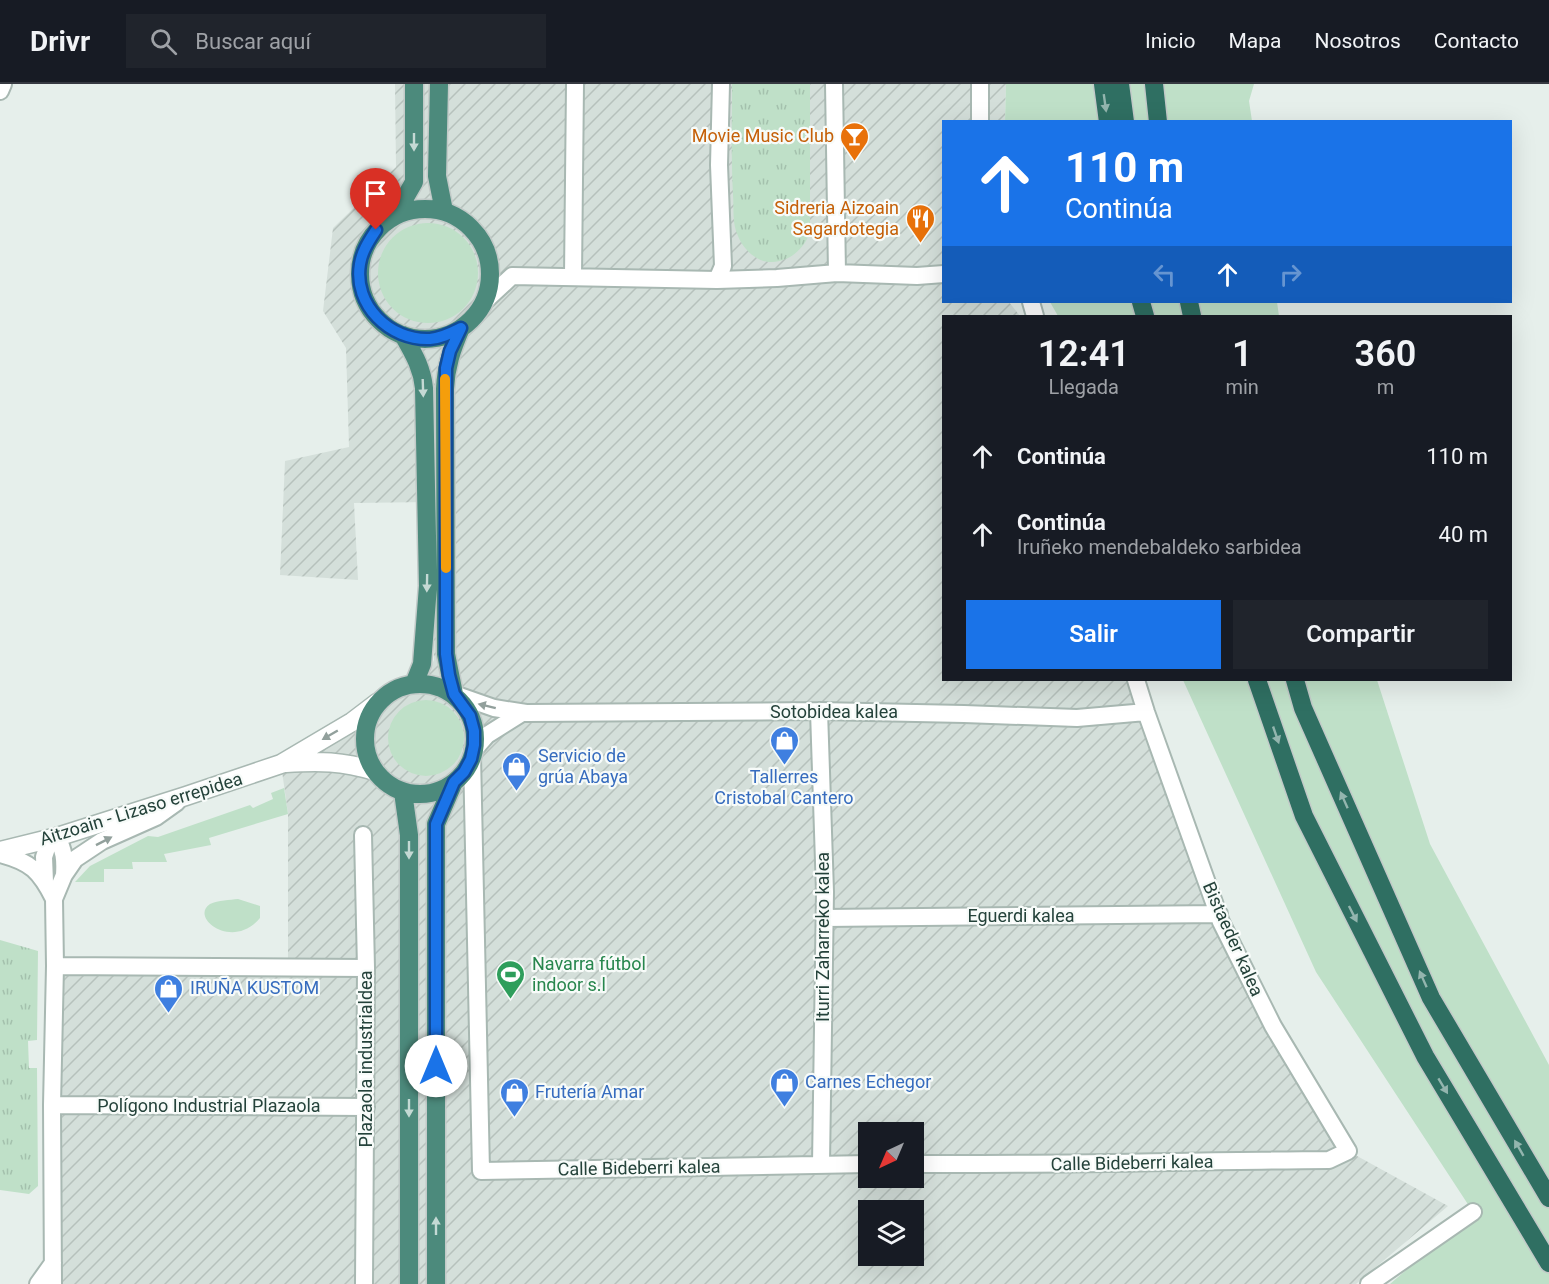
<!DOCTYPE html>
<html lang="es">
<meta charset="utf-8">
<style>
:root{--surface:#171b24;--page:#20242c;--text:#f1f3f6;--muted:#9ea1a6;--line:#363941;--accent:#1a73e8}
body{margin:0;font-family:Roboto,sans-serif;background:var(--page);color:var(--text);height:100vh;display:flex;flex-direction:column;font-size:22px;white-space:nowrap}
*{box-sizing:border-box;margin:0}
p{font-size:20px;color:var(--muted)}
.icon{flex:none;width:33px;height:33px;fill:none;stroke:currentColor;stroke-width:2;stroke-linecap:round;stroke-linejoin:round}
.map{position:relative;flex:1;overflow:hidden}
.side{position:absolute;left:942px;top:231px;width:570px;height:366px;display:flex;flex-direction:column;background:var(--surface);border-radius:0px;box-shadow:0 6px 24px #0002}
.side>*{flex:none}
.guide{position:absolute;left:942px;top:36px;width:570px;height:183px;border-radius:0px;box-shadow:0 6px 24px #0002;background:#1a73e8;color:#fff;overflow:hidden}
.needle{width:39px;rotate:224deg}
.buttons{position:absolute;left:858px;top:1038px;display:grid;gap:12px}
.buttons a{display:grid;place-items:center;width:66px;height:66px;border-radius:0px;background:var(--surface);box-shadow:0 6px 24px #0002;font-size:30px}
.pin{position:absolute;display:grid;place-items:center;width:51px;height:51px;color:#fff;margin:-62px -26px;border-radius:50% 50% 50% 0;rotate:-45deg;box-shadow:0 0 6px #0007}
.pin .icon{rotate:45deg}
.me{position:absolute;width:66px;margin:-33px;rotate:0deg;stroke-linejoin:round;filter:drop-shadow(0 0 4px #0008)}
.turn{display:flex;align-items:center;gap:21px;height:126px;padding:0 24px;font-size:27px}
.turn .icon{width:78px;height:78px;stroke-width:2.5}
.turn b{display:block;font-size:42px;line-height:51px}
.lanes{display:flex;align-items:center;height:57px;padding:0 24px;background:#0003;justify-content:center;gap:30px;direction:ltr}
.lanes .off{opacity:.35}
.eta{display:flex;justify-content:space-evenly;align-items:center;height:102px;text-align:center}
.eta b{font-size:36px;font-weight:600;line-height:42px}
.cta{display:flex;gap:12px;margin-top:auto;padding:12px 24px}
.cta a{flex:1;height:69px;border-radius:0px;background:var(--accent);color:#fff;font-size:24px;font-weight:600;line-height:69px;text-align:center}
.cta a+a{background:var(--page);color:var(--text)}
ul{padding:0;list-style:none}
li{display:flex;align-items:center;gap:18px;height:78px;padding:0 24px}
li div{flex:1}
li b{display:block;font-size:22px}
li em{font-style:normal}
header{display:flex;align-items:center;gap:36px;box-sizing:border-box;height:84px;padding:0 30px;background:var(--surface);border-bottom:2px solid var(--line)}
header strong{font-size:28px}
nav{display:flex;gap:33px;margin-inline-start:auto;font-size:21px}
.search{width:420px;height:54px;background:var(--page);display:flex;align-items:center;gap:15px;box-sizing:border-box;padding:0 21px;border-radius:0px;color:var(--muted);font-size:22px}
.map>svg:first-child{display:block}
.industrial{fill:url(#industrial-furrows);fill-rule:evenodd}
.green{fill:#bfe0c8}
.park{fill:url(#park-tufts)}
.lines{fill:none;stroke-linecap:round;stroke-linejoin:round}
.minor-casing{stroke:#a8b8b2;stroke-width:20}
.tertiary-casing{stroke:#a8b8b2;stroke-width:21}
.trunk-casing{stroke:#c2cac8;stroke-width:21}
.motorway-casing{stroke:#c2cac8;stroke-width:21}
.minor{stroke:#fff;stroke-width:16}
.tertiary{stroke:#fff;stroke-width:18}
.trunk{stroke:#4c8a7c;stroke-width:18}
.motorway{stroke:#2f6f62;stroke-width:18}
.oneway{fill:#93b5ae}
.oneway2{fill:#c4d9d4}
.oneway3{fill:#92a09c}
.route-casing{stroke:#114b97;stroke-width:15}
.route{stroke:#1a73e8;stroke-width:10}
.slow{stroke:#f59e0b;stroke-width:10}
.labels{text-anchor:middle;stroke-width:4.5;stroke-linejoin:round;paint-order:stroke}
.food-label{font-size:18px;fill:#c56008;stroke:#f7fbf9;text-anchor:end}
.street-label{font-size:18px;fill:#24423a;stroke:#f7fbf9}
.shop-label{font-size:18px;fill:#366cbe;stroke:#f7fbf9;text-anchor:start}
.leisure-label{font-size:18px;fill:#27864d;stroke:#f7fbf9;text-anchor:start}
</style>
<header>
<strong>Drivr</strong>
<div class="search"><svg class="icon" aria-label="search" viewBox="0 0 24 24"><circle cx="10" cy="10" r="6"/><path d="M15 15l6 6"/></svg>Buscar aquí</div>
<nav><a>Inicio</a><a>Mapa</a><a>Nosotros</a><a>Contacto</a></nav>
</header>
<div class="map">
<svg width="1549" height="1200" viewBox="0 0 1549 1200">
<defs>
<pattern id="industrial-furrows" width="10" height="10" patternUnits="userSpaceOnUse" patternTransform="scale(1.5)"><rect width="10" height="10" fill="#d4dfda"/><path d="M-1 1l2-2M0 10L10 0M9 11l2-2" fill="none" stroke="#b6c1bc"/></pattern>
<pattern id="park-tufts" width="24" height="20" patternUnits="userSpaceOnUse" patternTransform="scale(1.5)"><rect width="24" height="20" fill="#bfe0c8"/><path d="M3 7l-1-3M5 7V3M7 7l1-3M15 17l-1-3M17 17v-4M19 17l1-3" fill="none" stroke="#a4c1ad"/></pattern>
</defs>
<rect width="100%" height="100%" fill="#e6efeb"/>
<path class="industrial" d="M 395,0 L 1006,0 L 1005,37 L 944,38 L 944,218 L 1009,218 L 1020,232 L 944,232 L 944,596 L 1136,596 L 1221,838 L 1348,1067 L 1448,1122 L 1356,1200 L 38,1200 L 53,1179 L 55,882 L 288,880 L 288,730 L 281,680 L 377,617 L 427,590 L 434,576 L 430,418 L 354,419 L 358,496 L 280,491 L 285,377 L 349,363 L 346,264 L 323,227 L 333,144 L 396,83 ZM 868,1048 L 914,1048 L 914,1094 L 868,1094 ZM 868,1126 L 914,1126 L 914,1172 L 868,1172 Z"/>
<path class="green" d="M 1006,0 L 1254,0 L 1249,17 L 1252,37 L 1005,38 Z
M378 189a50 50 0 1 1 100 0a50 50 0 1 1-100 0Z
M 1050,218 L 1277,218 L 1279,232 L 1058,232 Z
M 1183,596 L 1377,596 L 1430,760 L 1549,981 L 1549,1200 L 1390,1200 L 1473,1128 L 1316,888 Z
M388 654a38 38 0 1 1 76 0a38 38 0 1 1-76 0Z
M 284,704 L 288,730 L 209,754 L 211,761 L 164,770 L 167,778 L 132,778 L 133,785 L 104,785 L 104,798 L 75,798 L 90,782 L 148,752 L 158,753 L 250,721 L 253,724 L 273,715 L 271,709 Z
M 238,815 L 260,822 L 260,834 C 233,867 189,834 210,820 C 218,816 230,816 238,815 Z"/>
<path class="park" d="M 732,0 L 810,0 L 810,149 C 803,165 791,177 772,178 C 757,179 743,165 738,152 C 732,140 734,124 733,111 C 731,74 732,37 732,0 Z
M 0,856 L 38,867 L 37,956 L 28,957 L 29,984 L 37,984 L 38,1102 L 29,1110 L 0,1106 Z"/>
<g class="lines">
<defs>
<path id="minor" d="M 834,0 L 837,189
M 0,7 L 3,0
M 980,38 L 980,0
M 573,192 L 575,0
M 717,196 L 723,182 L 719,81 L 721,0
M 1031,218 L 1035,232
M 483,219 L 512,192 L 717,196 L 777,194 L 837,189 L 917,192 L 944,190
M 454,610 L 494,624 L 526,629 L 819,627 L 964,630 L 1077,634 L 1146,628
M 819,627 L 825,808 L 821,1080
M 473,667 L 487,651 L 522,629
M 472,672 L 481,1087 L 868,1080
M 363,751 L 366,884 L 364,1200
M 57,753 C 64,766 65,776 64,791
M 0,770 C 31,778 40,787 54,815
M 45,798 L 44,773 L 50,755
M 824,834 L 1219,830
M 55,882 L 366,884
M 52,1021 L 366,1023
M 914,1080 C 1052,1081 1191,1077 1329,1076 L 1348,1067 L 1273,942 L 1221,838 L 1146,628 L 1136,596
M 38,1200 L 53,1179
M 53,1200 L 52,1021 L 55,882 L 54,815 L 64,791 L 75,775 L 102,757 L 156,733 L 177,718
M 1369,1200 L 1473,1128"/>
<path id="tertiary" d="M 286,679 C 320,677 341,677 375,687
M 0,767 L 57,753 L 186,712 L 281,680 L 352,638 L 377,619"/>
<path id="trunk" d="M 439,0 L 437,92 L 444,127
M360 190a65 65 0 1 1 130 0a65 65 0 1 1-130 0Z
M 395,131 L 414,98 L 414,0
M 403,251 C 413,269 422,283 424,304 L 428,502 L 422,580 L 414,600
M365 655a55 55 0 1 1 110 0a55 55 0 1 1-110 0Z
M 454,610 L 446,570 L 445,305 C 446,282 452,265 461,244
M 403,708 L 409,751 L 409,1200
M 436,1200 L 436,740 L 454,698"/>
<path id="motorway" d="M 1103,0 L 1108,38
M 1120,0 L 1125,38
M 1154,0 L 1158,38
M 1141,218 L 1145,232
M 1189,218 L 1192,232
M 1257,596 L 1304,732 L 1425,972 L 1549,1179
M 1295,596 L 1303,624 L 1431,914 L 1549,1114"/>
</defs>
<use href="#minor" class="minor-casing"/>
<use href="#tertiary" class="tertiary-casing"/>
<use href="#trunk" class="trunk-casing"/>
<use href="#motorway" class="motorway-casing"/>
<use href="#minor" class="minor"/>
<use href="#tertiary" class="tertiary"/>
<use href="#trunk" class="trunk"/>
<use href="#motorway" class="motorway"/>
</g>
<defs><path id="oneway-solid" d="M-6-.8H1V-3.2L6.5 0L1 3.2V.8H-6Z" transform="scale(1.5)"/></defs>
<g class="oneway">
<use href="#oneway-solid" transform="translate(1105 19) rotate(82)"/>
<use href="#oneway-solid" transform="translate(1276 651) rotate(71)"/>
<use href="#oneway-solid" transform="translate(1344 716) rotate(-114)"/>
<use href="#oneway-solid" transform="translate(1353 830) rotate(63)"/>
<use href="#oneway-solid" transform="translate(1423 895) rotate(-114)"/>
<use href="#oneway-solid" transform="translate(1443 1002) rotate(59)"/>
<use href="#oneway-solid" transform="translate(1519 1064) rotate(-120)"/>
</g>
<g class="oneway2">
<use href="#oneway-solid" transform="translate(414 58) rotate(90)"/>
<use href="#oneway-solid" transform="translate(423 304) rotate(88)"/>
<use href="#oneway-solid" transform="translate(427 499) rotate(91)"/>
<use href="#oneway-solid" transform="translate(409 766) rotate(90)"/>
<use href="#oneway-solid" transform="translate(409 1024) rotate(90)"/>
<use href="#oneway-solid" transform="translate(436 1142) rotate(-90)"/>
</g>
<g class="oneway3">
<use href="#oneway-solid" transform="translate(487 622) rotate(-166)"/>
<use href="#oneway-solid" transform="translate(330 651) rotate(150)"/>
<use href="#oneway-solid" transform="translate(104 757) rotate(-27)"/>
</g>
<g class="lines">
<defs>
<path id="route" d="M 376,146 C 369,157 362,167 360,180 C 353,221 390,257 430,255 C 442,254 451,249 461,244 L 450,267 L 446,284 L 446,570 L 449,591 L 454,610 L 470,632 L 474,647 L 474,661 L 471,675 L 464,688 L 454,698 L 436,740 L 436,982"/>
</defs>
<use href="#route" class="route-casing"/>
<use href="#route" class="route"/>
<path class="slow" d="M 445,295 L 446,484"/>
</g>
<defs>
<symbol id="bar-pin" viewBox="-11 -11 22 30"><path d="M0 17L-7.5 6A9.5 9.5 0 1 1 7.5 6Z" fill="#e8710a" stroke="#f7fbf9"/><path d="M-6-5H6L.8 .8V4.5H3.5V6h-7V4.5H-.8V.8Z" fill="#fff"/></symbol>
<symbol id="restaurant-pin" viewBox="-11 -11 22 30"><path d="M0 17L-7.5 6A9.5 9.5 0 1 1 7.5 6Z" fill="#e8710a" stroke="#f7fbf9"/><path d="M-5-6h1v4h1v-4h1v4h1v-4h1v5L-1.5 .5V6h-2V.5L-5-1ZM5-6V6H3V1.5H1.5Q1.5-4 5-6Z" fill="#fff"/></symbol>
<symbol id="shop-pin" viewBox="-11 -11 22 30"><path d="M0 17L-7.5 6A9.5 9.5 0 1 1 7.5 6Z" fill="#3f7fe0" stroke="#f7fbf9"/><path d="M-5-2.5h2.3a2.7 3.5 0 0 1 5.4 0H5L5.5 6h-11ZM-1.5-2.5h3a1.5 2.3 0 0 0-3 0Z" fill="#fff"/></symbol>
<symbol id="stadium-pin" viewBox="-11 -11 22 30"><path d="M0 17L-7.5 6A9.5 9.5 0 1 1 7.5 6Z" fill="#2e9e5b" stroke="#f7fbf9"/><path d="M0-5a6.5 5 0 1 0 0 10a6.5 5 0 1 0 0-10ZM-3.5-1.8h7v3.6h-7Z" fill="#fff"/></symbol>
</defs>
<g fill-rule="evenodd">
<use href="#bar-pin" x="838" y="36" width="33" height="45"/>
<use href="#restaurant-pin" x="904" y="118" width="33" height="45"/>
<use href="#shop-pin" x="768" y="640" width="33" height="45"/>
<use href="#shop-pin" x="500" y="666" width="33" height="45"/>
<use href="#stadium-pin" x="494" y="874" width="33" height="45"/>
<use href="#shop-pin" x="152" y="888" width="33" height="45"/>
<use href="#shop-pin" x="768" y="982" width="33" height="45"/>
<use href="#shop-pin" x="498" y="992" width="33" height="45"/>
</g>
<g class="labels">
<g class="food-label">
<text x="834" y="58">Movie Music Club</text>
<text x="899" y="130">Sidreria Aizoain<tspan x="899" dy="21">Sagardotegia</tspan></text>
</g>
<g class="street-label">
<text x="834" y="634">Sotobidea kalea</text>
<text transform="translate(141 725) rotate(-17)" y="6">Aitzoain - Lizaso errepidea</text>
<text x="1021" y="838">Eguerdi kalea</text>
<text transform="translate(823 853) rotate(-90)" y="6">Iturri Zaharreko kalea</text>
<text transform="translate(1233 855) rotate(66)" y="6">Bistaeder kalea</text>
<text transform="translate(366 975) rotate(-90)" y="6">Plazaola industrialdea</text>
<text x="209" y="1028">Polígono Industrial Plazaola</text>
<text transform="translate(1132 1079) rotate(-1)" y="6">Calle Bideberri kalea</text>
<text transform="translate(639 1084) rotate(-1)" y="6">Calle Bideberri kalea</text>
</g>
<g class="shop-label">
<text x="538" y="678">Servicio de<tspan x="538" dy="21">grúa Abaya</tspan></text>
<text x="784" y="699" text-anchor="middle">Tallerres<tspan x="784" dy="21">Cristobal Cantero</tspan></text>
<text x="190" y="910">IRUÑA KUSTOM</text>
<text x="805" y="1004">Carnes Echegor</text>
<text x="535" y="1014">Frutería Amar</text>
</g>
<g class="leisure-label">
<text x="532" y="886">Navarra fútbol<tspan x="532" dy="21">indoor s.l</tspan></text>
</g>
</g>
</svg>
<div class="buttons">
<a><svg class="needle" viewBox="-14 -14 28 28"><path d="M0-13l5 13h-10z" fill="#e53935"/><path d="M0 13l5-13h-10z" fill="#9ea1a6"/></svg></a>
<a><svg class="icon" aria-label="layers" viewBox="0 0 24 24"><path d="M12 4l9 5-9 5-9-5zM3 14l9 5 9-5"/></svg></a>
</div>
<div class="pin" style="left:376px;top:146px;background:#d93025"><svg class="icon" aria-label="arrive" viewBox="0 0 24 24"><path d="M6 21V4h12l-3 4 3 4H6"/></svg></div>
<svg class="me" style="left:436px;top:982px" viewBox="-20 -20 40 40"><circle r="19" fill="#fff"/><path d="M0-13L10 11 0 6-10 11z" fill="#1a73e8"/></svg>
<div class="guide">
<div class="turn"><svg class="icon" aria-label="ahead" viewBox="0 0 24 24"><path d="M12 20V5M6 11l6-6 6 6"/></svg><div><b>110 m</b>Continúa</div></div>
<div class="lanes"><svg class="icon off" aria-label="left" viewBox="0 0 24 24"><path d="M17 20v-9H6M10 6l-5 5 5 5"/></svg><svg class="icon" aria-label="ahead" viewBox="0 0 24 24"><path d="M12 20V5M6 11l6-6 6 6"/></svg><svg class="icon off" aria-label="right" viewBox="0 0 24 24"><path d="M7 20v-9h11M14 6l5 5-5 5"/></svg></div>
</div>
<section class="side">
<div class="eta">
<div><b>12:41</b><p>Llegada</p></div>
<div><b>1</b><p>min</p></div>
<div><b>360</b><p>m</p></div>
</div>
<ul>
<li><svg class="icon" aria-label="ahead" viewBox="0 0 24 24"><path d="M12 20V5M6 11l6-6 6 6"/></svg><div><b>Continúa</b></div><em>110 m</em></li>
<li><svg class="icon" aria-label="ahead" viewBox="0 0 24 24"><path d="M12 20V5M6 11l6-6 6 6"/></svg><div><b>Continúa</b><p>Iruñeko mendebaldeko sarbidea</p></div><em>40 m</em></li>
</ul>
<div class="cta"><a>Salir</a><a>Compartir</a></div>
</section>
</div>
